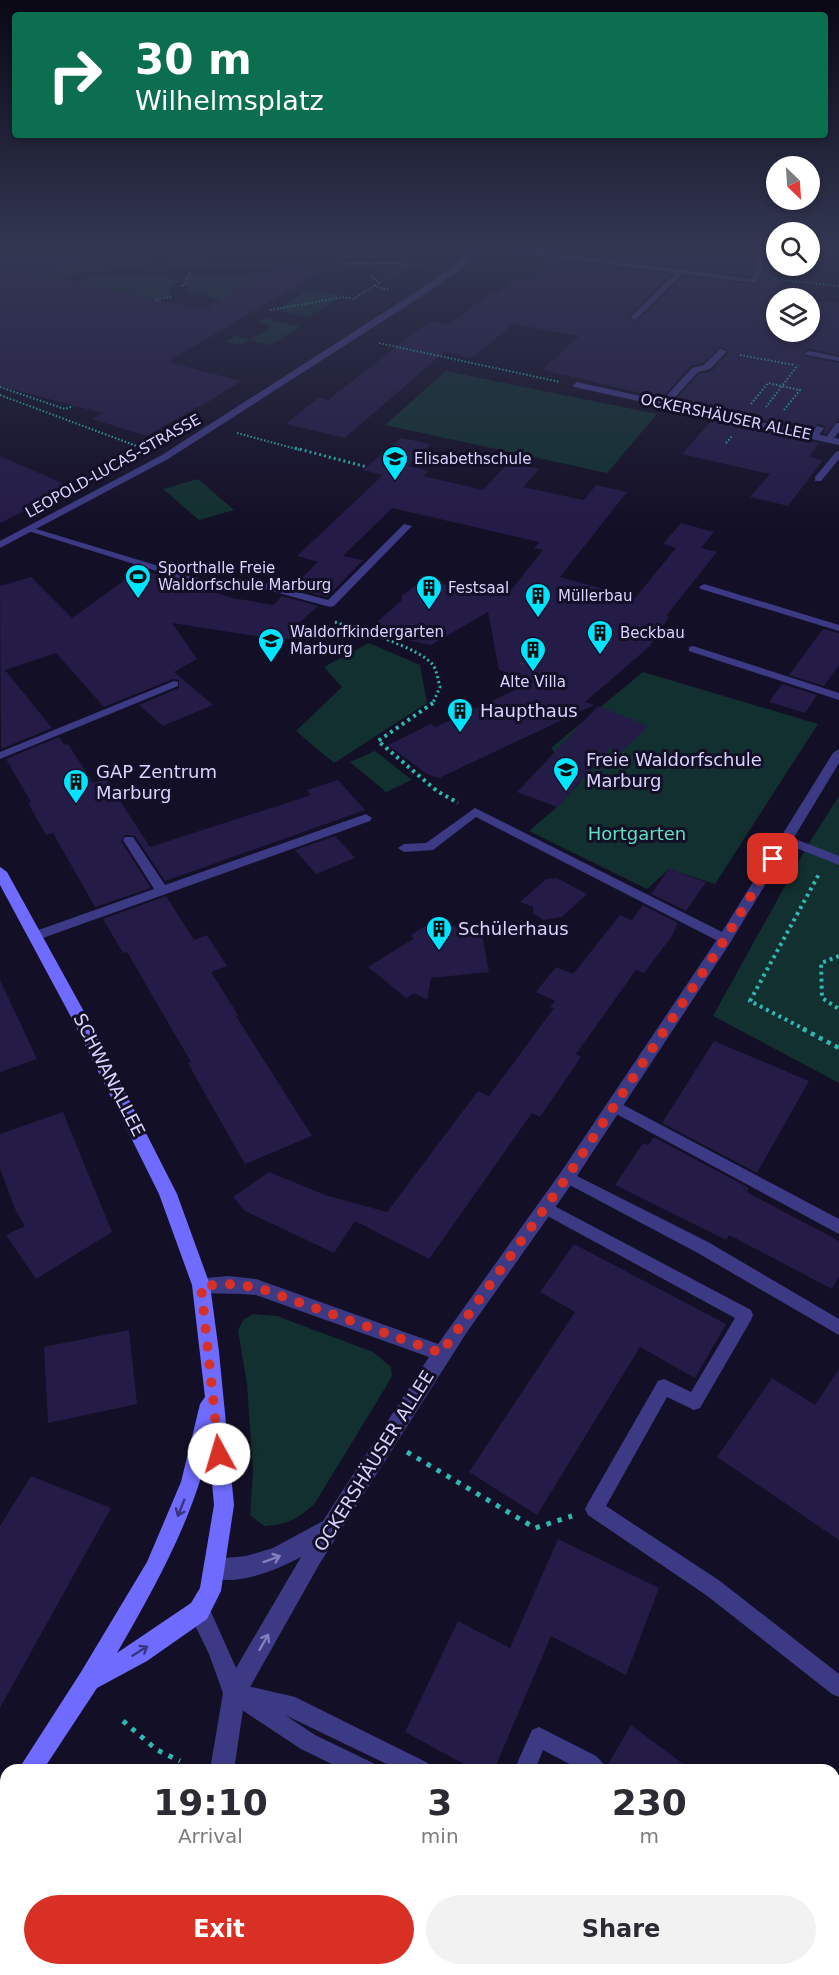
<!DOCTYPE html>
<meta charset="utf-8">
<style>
:root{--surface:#fff;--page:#f2f2f3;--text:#2b2b33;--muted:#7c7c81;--accent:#d93025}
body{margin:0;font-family:"DejaVu Sans",sans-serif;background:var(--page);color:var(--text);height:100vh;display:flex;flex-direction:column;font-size:22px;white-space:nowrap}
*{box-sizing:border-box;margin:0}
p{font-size:20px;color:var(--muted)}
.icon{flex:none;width:33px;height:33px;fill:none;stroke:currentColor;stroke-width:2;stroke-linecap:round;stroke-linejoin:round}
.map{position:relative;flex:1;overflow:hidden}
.drawer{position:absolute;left:0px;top:1764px;width:840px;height:212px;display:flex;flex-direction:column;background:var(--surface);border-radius:18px 18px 0 0;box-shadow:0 3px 9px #0003}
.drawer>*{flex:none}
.top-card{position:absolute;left:12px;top:12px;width:816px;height:126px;border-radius:6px;box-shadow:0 3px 9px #0003;background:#0b6e4f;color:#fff;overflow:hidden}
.needle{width:39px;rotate:155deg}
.tools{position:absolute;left:766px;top:156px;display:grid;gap:12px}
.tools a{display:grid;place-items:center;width:54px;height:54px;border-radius:50%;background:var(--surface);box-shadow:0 3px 9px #0003;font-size:30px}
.pin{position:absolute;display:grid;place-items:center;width:51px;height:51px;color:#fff;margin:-26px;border-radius:12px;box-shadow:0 3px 9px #0006}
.me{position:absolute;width:66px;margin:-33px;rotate:354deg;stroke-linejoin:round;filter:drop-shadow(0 0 4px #0008)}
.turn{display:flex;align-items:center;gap:21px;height:126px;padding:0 24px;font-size:27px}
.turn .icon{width:78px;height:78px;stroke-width:2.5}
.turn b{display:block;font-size:42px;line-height:51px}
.eta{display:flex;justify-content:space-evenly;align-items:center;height:102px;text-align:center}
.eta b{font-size:36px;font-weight:700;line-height:42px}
.primary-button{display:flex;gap:12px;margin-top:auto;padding:12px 24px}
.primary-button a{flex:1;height:69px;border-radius:36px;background:var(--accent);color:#fff;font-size:24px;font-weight:700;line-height:69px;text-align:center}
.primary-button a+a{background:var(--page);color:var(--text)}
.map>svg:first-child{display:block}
.green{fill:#12302f}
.building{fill:#241b47}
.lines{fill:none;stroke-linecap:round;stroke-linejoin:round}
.path-far4{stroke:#2fb8b0;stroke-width:2;stroke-dasharray:1.5 2;stroke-linecap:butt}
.path-far3{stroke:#2fb8b0;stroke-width:3;stroke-dasharray:2 3;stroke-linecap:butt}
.path-far2{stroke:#2fb8b0;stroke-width:4;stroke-dasharray:3 4;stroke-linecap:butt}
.path-far1{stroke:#2fb8b0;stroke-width:4.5;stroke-dasharray:4 5;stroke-linecap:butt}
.path{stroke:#2fb8b0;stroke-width:5;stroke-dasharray:4.5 7;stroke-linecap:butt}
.service{fill:#3d3a85;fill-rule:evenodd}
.minor{fill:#3d3a85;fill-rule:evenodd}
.tertiary{fill:#3d3a85;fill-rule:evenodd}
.secondary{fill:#6f6bff;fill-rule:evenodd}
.oneway{stroke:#38347d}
.oneway2{stroke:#837fbc}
.route{stroke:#d93025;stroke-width:10;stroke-dasharray:0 18}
.labels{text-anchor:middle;stroke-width:6;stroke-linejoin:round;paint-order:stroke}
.far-street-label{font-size:15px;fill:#d9d4ff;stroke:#130f26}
.far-poi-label{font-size:15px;fill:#d9d4ff;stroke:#130f26;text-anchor:start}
.poi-label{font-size:18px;fill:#d9d4ff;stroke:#130f26;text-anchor:start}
.park-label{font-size:18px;fill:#5fe0c0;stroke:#130f26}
.street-label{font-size:18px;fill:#d9d4ff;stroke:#130f26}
</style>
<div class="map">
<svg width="839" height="1975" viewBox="0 0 839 1975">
<rect width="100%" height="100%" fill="#130f26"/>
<path class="green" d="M 179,258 L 208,263 L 314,265 L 291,269 L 163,269 L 169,261 Z
M 95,259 L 107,260 L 110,263 L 148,262 L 144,269 L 80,272 L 49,290 L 0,261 L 66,264 Z
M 352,265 L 411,267 L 389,280 L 381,279 L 387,271 L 378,268 L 324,269 Z
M 160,274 L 179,281 L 171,288 L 171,294 L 156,300 L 79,282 L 93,276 Z
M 209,274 L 268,274 L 221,300 C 217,299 189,291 186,289 L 191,286 L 182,286 L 189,275 L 207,276 Z
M 310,289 L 342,296 L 308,317 L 276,310 Z
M 264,318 L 300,327 L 270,345 L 250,340 L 241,345 L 226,342 L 235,336 L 250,340 L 272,326 L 257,322 Z
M 446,371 L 657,414 L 607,473 L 385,425 Z
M 198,479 L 234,510 L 199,520 L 163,489 Z
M 369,643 L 420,665 L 427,703 L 334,763 L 296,731 L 342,687 L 324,667 Z
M 643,672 L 818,724 L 715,884 L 669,869 L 647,889 L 529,831 L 557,807 L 579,783 L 551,748 Z
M 375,751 L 412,780 L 386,792 L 350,762 Z
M 839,796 L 839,1083 L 713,1016 L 806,848 Z
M 254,1314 L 277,1316 L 373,1352 L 391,1367 L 392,1376 L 387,1385 L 315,1503 C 299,1519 286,1525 264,1526 L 250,1515 L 253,1472 L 247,1384 L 238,1330 L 244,1319 Z"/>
<path class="building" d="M 14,249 L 97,249 L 45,275 L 203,310 L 282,264 L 319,272 L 168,362 L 241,381 L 200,407 L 197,407 L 147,436 L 92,419 L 102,413 L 0,386 L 0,255 Z
M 560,249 L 634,249 L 754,263 L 754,269 L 751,277 L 558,252 Z
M 552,259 L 671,275 L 630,314 L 629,319 L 635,322 L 684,276 L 755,285 L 760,282 L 764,264 L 777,266 L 777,296 L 799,298 L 777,298 L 777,332 L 810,332 L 810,300 L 839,303 L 839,355 L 809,349 L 803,352 L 806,357 L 839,363 L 839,418 L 826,434 L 823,433 L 826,427 L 818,424 L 811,431 L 675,400 L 699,374 L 712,371 L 729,353 L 729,350 L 721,347 L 703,363 L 690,366 L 662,398 L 542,370 L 579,336 L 513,324 L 472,358 L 444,352 L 345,438 L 286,424 L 318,398 L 328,400 L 419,329 L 431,321 L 449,325 L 492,292 L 497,293 L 515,278 L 534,281 Z
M 712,420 L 819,443 L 809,457 L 823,460 L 788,506 L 750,497 L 770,474 L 682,454 Z
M 401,438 L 431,444 L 408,466 L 429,471 L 423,476 L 483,490 L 509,462 L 539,469 L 523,487 L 584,500 L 596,485 L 627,492 L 560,577 L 635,598 L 676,548 L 663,544 L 681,523 L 714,532 L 701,548 L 717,552 L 666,616 L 669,617 L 650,646 L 585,702 L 594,705 L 439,778 L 427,774 L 388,745 L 431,724 L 436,727 L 534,681 L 499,670 L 488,612 L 431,645 L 402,639 L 371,627 L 402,600 L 402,596 L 424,579 L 488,595 L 508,594 L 543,550 L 534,548 L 539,542 L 392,508 L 343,556 L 363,560 L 327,597 L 291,588 L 318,562 L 297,556 L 383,475 L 363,470 Z
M 0,456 L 64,484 L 30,508 L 0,523 Z
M 140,569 L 233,598 L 273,605 L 282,596 L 318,606 L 297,625 L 296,638 L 280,640 L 172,623 L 197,659 L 174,672 L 213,705 L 163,726 L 139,705 L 179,688 L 179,680 L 173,679 L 104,707 L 56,653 L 5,670 L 52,728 L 1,749 L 0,586 L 31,577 L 72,618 Z
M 823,629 L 839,633 L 839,665 L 824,686 L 789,675 Z
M 782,684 L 817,695 L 805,713 L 769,702 Z
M 598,706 L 648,726 L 621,752 L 610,748 L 557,807 L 517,792 Z
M 59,737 L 65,745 L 68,744 L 93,783 L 106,779 L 150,847 L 311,795 L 307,790 L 338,780 L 365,810 L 165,881 L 135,836 L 125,835 L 121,841 L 151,888 L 95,907 L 53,833 L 46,835 L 28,803 L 31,802 L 6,759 Z
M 335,836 L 355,858 L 316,874 L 295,850 Z
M 669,869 L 706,882 L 686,911 L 651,894 Z
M 557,878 L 587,894 L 562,917 L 543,920 L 533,913 L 533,907 L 520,902 L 546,879 Z
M 166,896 L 194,940 L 207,935 L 227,966 L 211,972 L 238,1015 L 236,1016 L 312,1136 L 245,1164 L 208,1099 L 188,1063 L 191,1062 L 127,952 L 123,953 L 103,919 Z
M 643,905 L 678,923 L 672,936 L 644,973 L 636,970 L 576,1054 L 581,1057 L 540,1117 L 532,1113 L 429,1259 L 355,1221 L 334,1253 L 245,1211 L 233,1197 L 269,1172 L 325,1195 L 387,1212 L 478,1091 L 489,1096 L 554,1008 L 550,1007 L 555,1001 L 536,992 L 556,967 L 573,974 L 620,915 L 632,920 Z
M 435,920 L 446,922 L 452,927 L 469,924 L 481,928 L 489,972 L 431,978 L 427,1000 L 414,993 L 406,998 L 368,967 L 413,939 L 412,934 Z
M 0,980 L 37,1059 L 0,1072 Z
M 714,1041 L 809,1081 L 757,1173 L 662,1123 Z
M 63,1112 L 112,1232 L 36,1279 L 6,1235 L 25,1226 L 16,1211 L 0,1169 L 0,1134 Z
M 654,1137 L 749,1188 L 747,1192 L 752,1195 L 839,1241 L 839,1276 L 832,1289 L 729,1235 L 726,1240 L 615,1185 L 643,1143 L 648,1145 Z
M 574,1244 L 726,1324 L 695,1378 L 640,1347 L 537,1515 L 469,1472 L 575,1312 L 540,1292 Z
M 129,1330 L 137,1404 L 48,1423 L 44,1347 Z
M 839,1369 L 839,1540 L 717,1457 L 772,1378 L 815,1405 Z
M 31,1476 L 111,1508 L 0,1708 L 0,1526 Z
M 558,1539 L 659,1588 L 626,1675 L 551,1636 L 494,1770 L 475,1770 L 405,1732 L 458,1621 L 510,1648 Z
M 631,1725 L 691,1770 L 608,1770 L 607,1766 Z"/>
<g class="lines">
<path class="path-far4" d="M 342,263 L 394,263 L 422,267
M 371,276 L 379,283 L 374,286
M 774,279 L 839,286
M 182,286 L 191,271
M 156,300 L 173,296
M 270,310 L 344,297 L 354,299 L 374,286 L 389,290
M 379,343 L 560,382
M 740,355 L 794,365
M 0,387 L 65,409 L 73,406
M 0,395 L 142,448
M 751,404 L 768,383 L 782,386 L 766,407
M 784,410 L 800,390 L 782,386 L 798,365
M 237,433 L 300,450
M 726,443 L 732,436"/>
<path class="path-far3" d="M 295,448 L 367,467
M 335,622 C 358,630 419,647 433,665 C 437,671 438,680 440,687 L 432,705"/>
<path class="path-far2" d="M 433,703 L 378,741 L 437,791 L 458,803
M 839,956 L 821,963 L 822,998 L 839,1009
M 806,1030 L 750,1001 L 819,874"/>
<path class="path-far1" d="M 803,1029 L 839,1048"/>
<path class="path" d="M 407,1452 L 535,1528 L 572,1516
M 123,1721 L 157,1750 L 180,1761"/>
<path class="service" d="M 504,249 L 521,249 L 752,279 L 756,269 L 756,253 L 759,251 L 762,253 L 762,269 L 758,281 L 755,283 L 683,274 L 635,320 L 631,318 L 632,316 L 676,273 L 507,251 Z
M 720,349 L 727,351 L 710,369 L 698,372 L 667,406 L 661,406 L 661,402 L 692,368 L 704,365 Z
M 809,351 L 839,357 L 839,361 L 806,355 L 805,353 Z
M 836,423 L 839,423 L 839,431 L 832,441 L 826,441 L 825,439 Z
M 817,426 L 824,428 L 817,438 L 811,438 L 810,436 Z
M 839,451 L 839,459 L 821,481 L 815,481 L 815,477 L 836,452 Z
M 404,524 L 412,526 L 334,606 L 330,607 L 253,586 L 211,588 L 25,530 L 33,528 L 215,583 L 253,580 L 328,600 Z
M 704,584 L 839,625 L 839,631 L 701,589 L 699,587 Z
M 693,646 L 839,693 L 839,700 L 689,651 L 689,647 Z
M 174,681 L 178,682 L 178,686 L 0,759 L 0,752 Z
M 475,808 L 730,936 L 732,939 L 725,944 L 720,942 L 476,817 L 433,850 L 404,852 L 398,848 L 404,844 L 426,843 Z
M 366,814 L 372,818 L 370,821 L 40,939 L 30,939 L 28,936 L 30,933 L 154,889 L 123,840 L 125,837 L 133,837 L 165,885 Z
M 785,835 L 839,856 L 839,865 L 781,842 L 779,839 Z
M 614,1100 L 839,1219 L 839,1234 L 609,1110 L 607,1106 L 609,1102 Z
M 567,1171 L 708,1242 L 839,1319 L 839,1335 L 696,1252 L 562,1181 L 559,1177 L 562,1173 Z
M 545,1201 L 751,1310 L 753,1315 L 751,1320 L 700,1408 L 694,1410 L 667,1397 L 606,1506 L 720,1581 L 839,1674 L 839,1697 L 832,1694 L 706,1595 L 588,1515 L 585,1509 L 588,1503 L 658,1381 L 664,1379 L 691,1392 L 735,1318 L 540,1212 L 537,1207 L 540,1202 Z
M 234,1683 L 295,1697 L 428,1763 L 431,1770 L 399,1770 L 285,1715 L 315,1735 L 373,1763 L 376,1770 L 344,1770 L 301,1749 L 227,1700 L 224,1693 L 227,1686 Z
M 539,1727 L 596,1756 L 603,1763 L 606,1770 L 581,1770 L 543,1750 L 535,1770 L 514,1770 L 532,1730 Z"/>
<path class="minor" d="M 473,249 L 481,249 L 462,268 L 428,292 L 168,459 L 0,548 L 0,541 L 162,455 L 422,288 L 456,264 Z
M 577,382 L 839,439 L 839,445 L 574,387 L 573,385 Z"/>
<path class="tertiary" d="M 839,749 L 839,763 L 730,943 L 573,1182 L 467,1332 L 320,1563 L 245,1696 L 234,1770 L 210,1770 L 223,1693 L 209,1654 L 188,1611 L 191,1603 L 199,1600 L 207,1603 L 236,1668 L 301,1557 C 276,1570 235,1588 208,1576 L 205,1569 L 208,1562 L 215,1559 L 246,1556 L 273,1548 L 323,1521 L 429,1357 L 256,1295 C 240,1293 207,1295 195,1291 L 192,1285 L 195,1279 L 228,1276 L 256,1279 L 438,1344 L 561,1172 L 720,935 L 833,753 Z
M 159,1970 L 185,1970 L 184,1975 L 158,1975 Z"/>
<path class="secondary" d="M 0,867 L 7,872 L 87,1017 L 177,1194 L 210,1285 L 219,1352 L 234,1505 L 221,1591 L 207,1619 L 147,1661 L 97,1688 L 43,1770 L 18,1770 L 81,1672 L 147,1562 L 181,1482 L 200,1404 L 205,1397 L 192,1285 L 159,1194 L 71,1017 L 0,885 ZM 209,1449 L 214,1505 L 200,1588 L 191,1603 L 117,1653 C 155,1587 191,1523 209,1449 Z
M 6,1794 L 6,1824 L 0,1827 L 0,1797 Z"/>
</g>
<defs><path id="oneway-shaft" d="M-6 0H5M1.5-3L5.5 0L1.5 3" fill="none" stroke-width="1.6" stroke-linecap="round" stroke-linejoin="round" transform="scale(1.5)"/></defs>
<g class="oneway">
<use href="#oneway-shaft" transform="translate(181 1508) rotate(112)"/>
<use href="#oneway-shaft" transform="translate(140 1651) rotate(-32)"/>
</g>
<g class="oneway2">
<use href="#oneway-shaft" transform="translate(272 1559) rotate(-20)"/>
<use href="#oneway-shaft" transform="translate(264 1642) rotate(-60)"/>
</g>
<linearGradient id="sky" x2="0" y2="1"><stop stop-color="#0a0815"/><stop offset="0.47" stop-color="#333752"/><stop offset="1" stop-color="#333752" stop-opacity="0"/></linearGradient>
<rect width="839" height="525" fill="url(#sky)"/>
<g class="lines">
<path class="route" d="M 219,1454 L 201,1286 L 228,1284 L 256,1287 L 441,1353 L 567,1177 L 725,939 L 773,859"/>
</g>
<defs>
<symbol id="school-pin" viewBox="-11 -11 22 30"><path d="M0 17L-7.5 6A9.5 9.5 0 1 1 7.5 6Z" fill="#00e5ff" stroke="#130f26"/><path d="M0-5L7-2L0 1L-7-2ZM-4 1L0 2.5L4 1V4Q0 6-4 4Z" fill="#111"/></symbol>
<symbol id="stadium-pin" viewBox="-11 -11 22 30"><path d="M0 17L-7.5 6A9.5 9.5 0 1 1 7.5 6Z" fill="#00e5ff" stroke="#130f26"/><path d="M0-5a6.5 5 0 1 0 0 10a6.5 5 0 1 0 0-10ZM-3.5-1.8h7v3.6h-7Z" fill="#111"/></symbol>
<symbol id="building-pin" viewBox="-11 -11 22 30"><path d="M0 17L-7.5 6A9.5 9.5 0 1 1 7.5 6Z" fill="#00e5ff" stroke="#130f26"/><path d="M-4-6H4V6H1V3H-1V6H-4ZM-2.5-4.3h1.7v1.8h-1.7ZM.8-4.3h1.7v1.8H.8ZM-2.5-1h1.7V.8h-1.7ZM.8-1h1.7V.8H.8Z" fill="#111"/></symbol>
</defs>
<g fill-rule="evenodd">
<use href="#school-pin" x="380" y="444" width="30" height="40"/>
<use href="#stadium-pin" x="123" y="562" width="30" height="40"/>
<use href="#building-pin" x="414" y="573" width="30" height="40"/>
<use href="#building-pin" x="523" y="581" width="30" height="40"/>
<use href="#building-pin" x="585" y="618" width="30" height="40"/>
<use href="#school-pin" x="256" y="626" width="30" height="40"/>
<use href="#building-pin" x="518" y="635" width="30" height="40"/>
<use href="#building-pin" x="445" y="696" width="30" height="40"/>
<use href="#school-pin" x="551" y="755" width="30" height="40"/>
<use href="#building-pin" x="61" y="767" width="30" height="40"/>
<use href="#building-pin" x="424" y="914" width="30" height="40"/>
</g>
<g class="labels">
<g class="far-street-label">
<text transform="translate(726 417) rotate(12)" y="5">OCKERSHÄUSER ALLEE</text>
<text transform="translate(113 466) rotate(-29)" y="5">LEOPOLD-LUCAS-STRASSE</text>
</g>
<g class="far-poi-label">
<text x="414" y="464">Elisabethschule</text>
<text x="158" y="573">Sporthalle Freie<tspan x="158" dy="17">Waldorfschule Marburg</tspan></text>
<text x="448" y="593">Festsaal</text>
<text x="558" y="601">Müllerbau</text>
<text x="290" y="637">Waldorfkindergarten<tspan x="290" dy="17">Marburg</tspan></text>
<text x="620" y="638">Beckbau</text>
<text x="533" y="687" text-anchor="middle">Alte Villa</text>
</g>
<g class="poi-label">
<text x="480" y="717">Haupthaus</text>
<text x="586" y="766">Freie Waldorfschule<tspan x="586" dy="21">Marburg</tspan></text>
<text x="96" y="778">GAP Zentrum<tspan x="96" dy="21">Marburg</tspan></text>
<text x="458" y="935">Schülerhaus</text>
</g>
<g class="park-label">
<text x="637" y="840">Hortgarten</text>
</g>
<g class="street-label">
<text transform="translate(109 1075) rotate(63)" y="6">SCHWANALLEE</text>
<text transform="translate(374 1461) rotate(-58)" y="6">OCKERSHÄUSER ALLEE</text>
</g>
</g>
</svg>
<div class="tools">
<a><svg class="needle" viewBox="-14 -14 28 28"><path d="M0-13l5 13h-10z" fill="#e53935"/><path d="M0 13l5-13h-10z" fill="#7c7c81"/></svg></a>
<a><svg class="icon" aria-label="search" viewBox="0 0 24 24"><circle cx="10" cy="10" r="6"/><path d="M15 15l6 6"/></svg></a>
<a><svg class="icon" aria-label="layers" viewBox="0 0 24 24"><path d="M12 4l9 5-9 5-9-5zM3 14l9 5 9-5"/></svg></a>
</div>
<div class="pin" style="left:773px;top:859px;background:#d93025"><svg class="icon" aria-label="arrive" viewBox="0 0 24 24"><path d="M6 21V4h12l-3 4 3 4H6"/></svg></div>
<svg class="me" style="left:219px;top:1454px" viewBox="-20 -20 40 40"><circle r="19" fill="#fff"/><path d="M0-13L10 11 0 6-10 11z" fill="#d93025"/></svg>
<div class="top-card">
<div class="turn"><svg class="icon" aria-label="right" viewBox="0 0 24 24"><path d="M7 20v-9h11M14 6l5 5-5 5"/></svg><div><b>30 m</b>Wilhelmsplatz</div></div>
</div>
<section class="drawer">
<div class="eta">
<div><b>19:10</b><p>Arrival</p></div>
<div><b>3</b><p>min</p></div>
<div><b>230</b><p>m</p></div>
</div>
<div class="primary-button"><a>Exit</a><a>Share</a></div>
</section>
</div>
